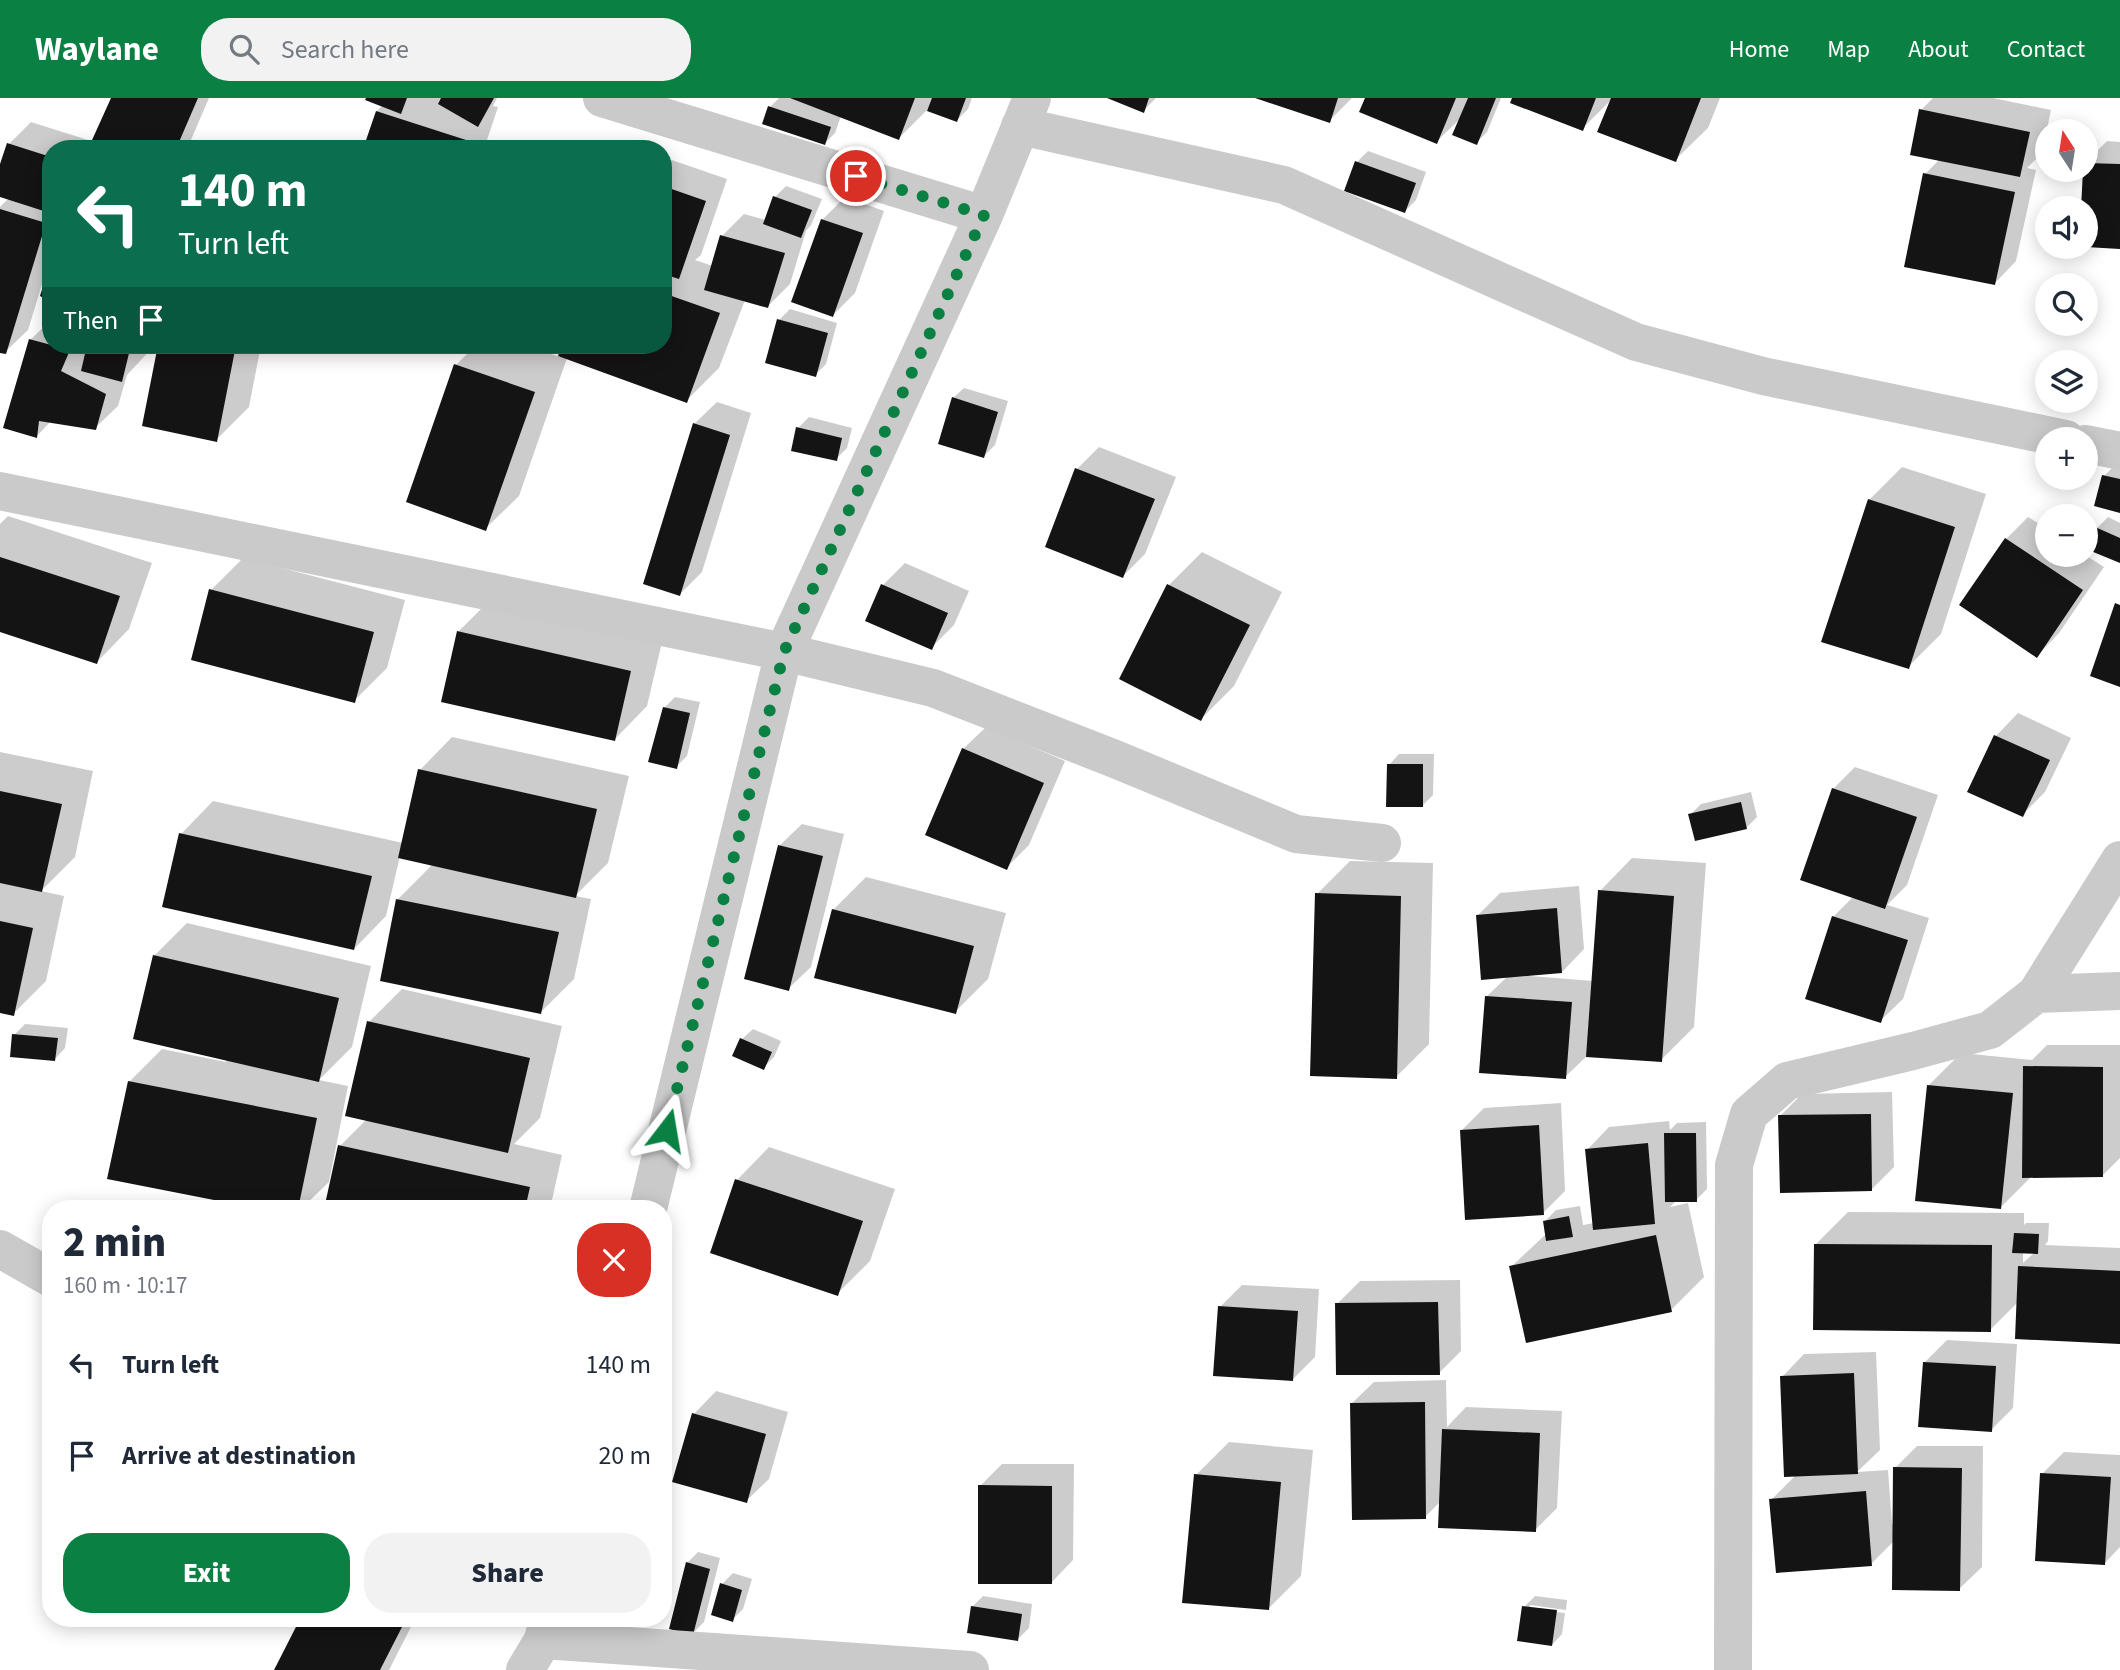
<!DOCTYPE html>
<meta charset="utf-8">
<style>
:root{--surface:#fff;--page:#f2f2f3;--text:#1f2937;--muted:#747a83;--accent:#0b8043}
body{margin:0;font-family:"Source Sans 3",sans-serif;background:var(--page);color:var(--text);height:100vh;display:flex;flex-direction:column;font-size:26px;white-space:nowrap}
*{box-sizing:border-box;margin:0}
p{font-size:23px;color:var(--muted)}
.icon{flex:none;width:38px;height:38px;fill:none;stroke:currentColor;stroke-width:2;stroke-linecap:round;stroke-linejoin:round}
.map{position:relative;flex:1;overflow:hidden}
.sheet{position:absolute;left:42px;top:1102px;width:630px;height:427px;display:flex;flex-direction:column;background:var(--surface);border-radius:28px;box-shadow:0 4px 18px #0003}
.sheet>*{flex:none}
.hud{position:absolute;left:42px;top:42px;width:630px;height:214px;border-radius:28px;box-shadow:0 4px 18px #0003;background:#0b6e4f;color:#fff;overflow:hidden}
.needle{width:46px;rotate:348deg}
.buttons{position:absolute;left:2035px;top:21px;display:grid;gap:14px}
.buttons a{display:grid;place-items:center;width:63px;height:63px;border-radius:50%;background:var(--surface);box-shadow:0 4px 18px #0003;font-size:35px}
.pin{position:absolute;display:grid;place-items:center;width:60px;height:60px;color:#fff;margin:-30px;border:4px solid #fff;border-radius:50%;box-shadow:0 2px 7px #0007}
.me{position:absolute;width:77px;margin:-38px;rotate:14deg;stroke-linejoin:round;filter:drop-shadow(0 0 5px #0008)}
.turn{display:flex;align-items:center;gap:24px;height:147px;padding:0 21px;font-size:32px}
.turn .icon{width:91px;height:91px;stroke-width:2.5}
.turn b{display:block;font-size:49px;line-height:60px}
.then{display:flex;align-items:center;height:66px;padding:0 21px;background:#0003;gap:14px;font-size:26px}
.round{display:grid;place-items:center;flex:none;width:74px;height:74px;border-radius:28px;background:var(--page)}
.overview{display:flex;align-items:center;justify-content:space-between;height:119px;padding:0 21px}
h1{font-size:42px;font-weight:800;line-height:52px}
.button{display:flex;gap:14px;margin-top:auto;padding:14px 21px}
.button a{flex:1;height:80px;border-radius:28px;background:var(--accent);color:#fff;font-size:28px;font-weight:800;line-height:80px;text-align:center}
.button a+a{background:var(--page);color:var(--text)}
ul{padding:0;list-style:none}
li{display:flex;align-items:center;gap:21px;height:91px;padding:0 21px}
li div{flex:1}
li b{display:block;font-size:26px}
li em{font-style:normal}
header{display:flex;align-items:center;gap:42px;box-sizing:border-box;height:98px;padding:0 35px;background:var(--accent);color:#fff}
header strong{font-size:33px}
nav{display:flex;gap:38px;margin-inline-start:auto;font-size:24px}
.search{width:490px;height:63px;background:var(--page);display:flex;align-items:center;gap:18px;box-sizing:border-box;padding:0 24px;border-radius:28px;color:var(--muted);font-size:26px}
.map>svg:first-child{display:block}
.shadow{fill:#0003;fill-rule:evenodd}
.building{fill:#141414}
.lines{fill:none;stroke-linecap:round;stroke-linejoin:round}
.minor{stroke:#cacaca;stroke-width:38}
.route{stroke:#0b8043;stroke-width:12;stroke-dasharray:0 21.6}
</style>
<header>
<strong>Waylane</strong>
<div class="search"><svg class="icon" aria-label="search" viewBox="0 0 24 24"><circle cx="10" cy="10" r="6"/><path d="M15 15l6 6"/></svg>Search here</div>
<nav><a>Home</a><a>Map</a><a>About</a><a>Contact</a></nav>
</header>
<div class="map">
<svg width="2120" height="1572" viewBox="0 0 2120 1572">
<rect width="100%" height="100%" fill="#fff"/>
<path class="shadow" d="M 113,0 L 209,0 L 187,51 L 90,51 Z
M 368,0 L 497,0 L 493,8 L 498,9 L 484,51 L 364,51 L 377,13 L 383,7 Z
M 779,0 L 972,0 L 968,11 L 957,22 L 928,11 L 899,40 L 841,18 L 835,35 L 825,45 L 770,9 Z
M 1112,0 L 1156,0 L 1143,13 Z
M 1259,0 L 1352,0 L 1329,23 Z
M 1366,0 L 1501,0 L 1487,34 L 1476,45 L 1462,19 L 1436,44 Z
M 1514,0 L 1720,0 L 1708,30 L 1675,62 L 1612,1 L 1582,31 Z
M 1933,0 L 1993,0 L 2051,12 L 2042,55 L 2027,70 L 2036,72 L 2016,163 L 1994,186 L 1925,76 L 1940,61 L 1921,12 Z
M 31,24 L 88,42 L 85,51 L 51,51 L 51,157 L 28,232 L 5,254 L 0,253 L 0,109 L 9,100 L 0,97 L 0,71 L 9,46 Z
M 2107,43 L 2120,44 L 2120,149 L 2086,147 L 2086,110 L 2082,110 L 2084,72 L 2086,72 L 2086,64 Z
M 1368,53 L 1426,74 L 1416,102 L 1405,113 L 1346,92 L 1357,64 Z
M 663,59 L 727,81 L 701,157 L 695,162 L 713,168 L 722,138 L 744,116 L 766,122 L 775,99 L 786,88 L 822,101 L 811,127 L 806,133 L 790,186 L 768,208 L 745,202 L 719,270 L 686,303 L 567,260 L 519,398 L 486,430 L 456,267 L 476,247 L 524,247 L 560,259 L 564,247 L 663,247 Z
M 845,99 L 884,113 L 855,195 L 833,217 L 822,122 Z
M 790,211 L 837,225 L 826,266 L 815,277 L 779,222 Z
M 51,222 L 51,247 L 84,247 L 82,251 L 87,253 L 89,247 L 155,247 L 127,277 L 118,308 L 95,330 L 51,323 L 37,338 L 30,242 Z
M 160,247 L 261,247 L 249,309 L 216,342 L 144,327 Z
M 964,290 L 1008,303 L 995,347 L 984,358 L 953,300 Z
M 717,304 L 751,315 L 702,474 L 680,496 L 694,326 Z
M 809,319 L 852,330 L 847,350 L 836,361 L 798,330 Z
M 1099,349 L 1176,379 L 1145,456 L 1123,478 L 1077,371 Z
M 2115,367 L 2120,368 L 2120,413 L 2104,378 Z
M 1902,369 L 1986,396 L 1941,536 L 1908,569 L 1869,402 Z
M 8,418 L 152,465 L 129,531 L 97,564 L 0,532 L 0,426 Z
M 2028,419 L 2048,431 L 2048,457 L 2085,457 L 2104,469 L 2059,535 L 2037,558 L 2006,441 Z
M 2108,419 L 2120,425 L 2120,463 L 2097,430 Z
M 1202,454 L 1282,494 L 1234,588 L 1201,621 L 1121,580 L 1169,487 Z
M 243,460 L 405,502 L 387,570 L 354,603 L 211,492 Z
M 905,465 L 969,493 L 954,527 L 932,549 L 883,487 Z
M 491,501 L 663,540 L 647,608 L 615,641 L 458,534 Z
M 675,599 L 700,604 L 687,658 L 676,669 L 664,610 Z
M 2018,615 L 2071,640 L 2045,694 L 2022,717 L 1970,693 L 1996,638 Z
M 986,629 L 1065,663 L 1029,747 L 1006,770 L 963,651 Z
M 452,639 L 629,678 L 608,765 L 575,798 L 591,801 L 574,881 L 541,914 L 398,801 L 433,766 L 400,758 L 386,818 L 354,851 L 181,736 L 213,703 L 403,745 L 420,672 Z
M 0,654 L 93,673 L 75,759 L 41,793 L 64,798 L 46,883 L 13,916 L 0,913 Z
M 1399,656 L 1434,656 L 1433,697 L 1422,708 L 1389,667 Z
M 1855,669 L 1938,697 L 1907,787 L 1887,807 L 1929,820 L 1903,901 L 1880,923 L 1833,819 L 1854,798 L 1833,691 Z
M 1751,694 L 1757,719 L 1746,730 L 1690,717 L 1701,706 Z
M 802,726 L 844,736 L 811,869 L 788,891 L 779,748 Z
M 1632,760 L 1706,765 L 1694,929 L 1661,962 L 1588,957 L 1565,979 L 1486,899 L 1508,878 L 1478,817 L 1500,795 L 1579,788 L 1584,851 L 1562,874 L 1530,876 L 1530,878 L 1593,883 L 1600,793 Z
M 1350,763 L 1433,765 L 1429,946 L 1396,979 L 1317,796 Z
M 866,779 L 1006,815 L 988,881 L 955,914 L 833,812 Z
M 187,825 L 371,868 L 352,949 L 319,982 L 348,988 L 329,1084 L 301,1111 L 270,1111 L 110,1080 L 129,984 L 162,951 L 226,964 L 226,961 L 154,858 Z
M 402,891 L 562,928 L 540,1020 L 514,1046 L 562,1057 L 550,1111 L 326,1111 L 340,1048 L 367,1021 L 369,924 Z
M 25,926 L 68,930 L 65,950 L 55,961 L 14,937 Z
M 753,931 L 781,943 L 774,959 L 763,970 L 742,941 Z
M 2047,947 L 2120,947 L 2120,1060 L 2103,1077 L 2032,1078 L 2001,1109 L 1928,988 L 1961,955 L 2032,962 Z
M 1892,994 L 1894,1069 L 1871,1092 L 1780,1018 L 1802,996 Z
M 1561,1005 L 1565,1093 L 1543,1115 L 1462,1032 L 1484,1010 Z
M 1669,1023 L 1670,1032 L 1677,1025 L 1706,1024 L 1707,1091 L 1696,1102 L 1677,1102 L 1670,1109 L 1688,1105 L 1704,1179 L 1671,1212 L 1511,1169 L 1547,1135 L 1545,1123 L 1556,1112 L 1580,1108 L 1583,1127 L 1594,1125 L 1587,1052 L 1609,1029 Z
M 769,1049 L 895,1091 L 870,1163 L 837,1196 L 737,1082 Z
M 1848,1114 L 2024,1115 L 2024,1127 L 2026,1125 L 2049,1125 L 2048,1143 L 2045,1147 L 2120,1150 L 2120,1244 L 2018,1204 L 1990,1232 L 1815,1147 ZM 2023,1154 L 2035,1154 L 2023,1165 Z
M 1460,1182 L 1461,1253 L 1439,1275 L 1337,1206 L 1360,1183 Z
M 1242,1187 L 1319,1191 L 1315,1259 L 1293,1281 L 1220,1209 Z
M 1947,1242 L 2017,1246 L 2013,1310 L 1991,1332 L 1924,1265 Z
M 1876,1254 L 1880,1352 L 1857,1374 L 1888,1372 L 1892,1426 L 1894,1426 L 1895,1370 L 1917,1348 L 1983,1348 L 1982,1469 L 1959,1491 L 1894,1443 L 1871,1466 L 1771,1402 L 1796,1377 L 1782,1279 L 1804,1256 Z
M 1446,1282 L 1447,1329 L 1466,1309 L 1562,1313 L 1557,1410 L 1535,1432 L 1441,1403 L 1425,1419 L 1351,1306 L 1374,1284 Z
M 716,1293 L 788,1314 L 769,1381 L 746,1403 L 694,1316 Z
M 1229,1344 L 1313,1352 L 1301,1478 L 1268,1511 L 1196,1377 Z
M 2064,1354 L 2120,1357 L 2120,1449 L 2105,1465 L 2042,1376 Z
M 1002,1366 L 1074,1366 L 1073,1462 L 1051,1485 L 980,1388 Z
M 698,1454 L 720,1460 L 704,1524 L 693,1535 L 687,1465 Z
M 733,1475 L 752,1481 L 743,1511 L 732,1522 L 722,1486 Z
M 983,1498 L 1032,1506 L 1029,1530 L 1018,1541 L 972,1509 Z
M 1535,1498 L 1567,1502 L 1566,1512 L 1530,1507 L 1530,1511 L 1565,1515 L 1562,1536 L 1552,1547 L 1524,1509 Z
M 302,1521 L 415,1521 L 389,1572 L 276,1572 Z
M 460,1521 L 475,1521 L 470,1526 Z"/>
<path class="building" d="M 111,0 L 198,0 L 176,51 L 88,51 Z
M 366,0 L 407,0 L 401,16 L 365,2 Z
M 441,0 L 494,0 L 478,29 L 438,6 Z
M 790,0 L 915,0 L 899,42 Z
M 932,0 L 966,0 L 957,24 L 927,13 Z
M 1107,0 L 1149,0 L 1144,15 Z
M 1255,0 L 1338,0 L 1330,25 Z
M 1365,0 L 1456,0 L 1437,46 L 1359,14 Z
M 1468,0 L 1496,0 L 1477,47 L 1452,37 Z
M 1512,0 L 1596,0 L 1583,33 L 1510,5 Z
M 1611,0 L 1701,0 L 1676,64 L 1597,34 Z
M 768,8 L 831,29 L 825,47 L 762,26 Z
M 1919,11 L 2030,34 L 2020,79 L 1910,57 Z
M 376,13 L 466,42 L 463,51 L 363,51 Z
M 7,45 L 51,59 L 50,115 L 0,99 L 0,66 Z
M 1355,63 L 1416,85 L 1405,115 L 1344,93 Z
M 2086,65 L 2120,66 L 2120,151 L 2086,149 L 2086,110 L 2081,110 L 2083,72 L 2086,72 Z
M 1923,75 L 2015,94 L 1995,187 L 1904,169 Z
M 663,88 L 706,103 L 679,181 L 663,176 Z
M 773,98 L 812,112 L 801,140 L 763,126 Z
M 0,111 L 46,125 L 6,256 L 0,255 Z
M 821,121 L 863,135 L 833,219 L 791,204 Z
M 720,137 L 785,155 L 768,210 L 704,192 Z
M 50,166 L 51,166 L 51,204 L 40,198 Z
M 663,195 L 720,215 L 687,305 L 558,258 L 562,247 L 663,247 Z
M 777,221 L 828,235 L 816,279 L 765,265 Z
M 29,241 L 70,252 L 61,273 L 106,296 L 96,332 L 39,323 L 37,340 L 3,330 Z
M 87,247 L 131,247 L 122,284 L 81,273 Z
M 158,247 L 236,247 L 217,344 L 142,328 Z
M 454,266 L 535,294 L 486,433 L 406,404 Z
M 952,299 L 998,314 L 984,360 L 938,346 Z
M 693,325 L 730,337 L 680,498 L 643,486 Z
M 796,329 L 842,340 L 837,363 L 791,353 Z
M 1075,370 L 1155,401 L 1123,480 L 1045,449 Z
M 2102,377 L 2120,381 L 2120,415 L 2094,408 Z
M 1868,401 L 1955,429 L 1909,571 L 1821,544 Z
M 2095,429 L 2120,440 L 2120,465 L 2086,451 Z
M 2005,440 L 2083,492 L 2037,560 L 1959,507 Z
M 0,459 L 120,498 L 97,566 L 0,534 Z
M 881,486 L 948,515 L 932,552 L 865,523 Z
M 1167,486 L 1250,527 L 1201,623 L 1119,581 Z
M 209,491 L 374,534 L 355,605 L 191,562 Z
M 2115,505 L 2120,507 L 2120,589 L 2090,578 Z
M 457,533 L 631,573 L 615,643 L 441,604 Z
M 663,609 L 690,615 L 677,671 L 648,664 Z
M 1994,637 L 2050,662 L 2023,719 L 1967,694 Z
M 962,650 L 1044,685 L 1007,772 L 925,737 Z
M 1387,666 L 1423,666 L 1423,709 L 1386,709 Z
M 418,671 L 597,711 L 576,800 L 398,760 Z
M 1832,690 L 1917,719 L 1885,811 L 1800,782 Z
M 0,693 L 62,706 L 42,794 L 0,785 Z
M 1741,704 L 1747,731 L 1695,743 L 1688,716 Z
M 179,735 L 372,778 L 354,852 L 162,809 Z
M 778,747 L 823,758 L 789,893 L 744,881 Z
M 1598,792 L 1674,798 L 1662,964 L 1586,959 Z
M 1315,795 L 1401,798 L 1397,981 L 1310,978 Z
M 396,801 L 559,834 L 541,916 L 380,883 Z
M 1557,810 L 1562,875 L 1481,882 L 1476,817 Z
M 832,811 L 974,848 L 956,916 L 814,880 Z
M 1832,818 L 1908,842 L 1881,925 L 1805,901 Z
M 0,823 L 33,830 L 14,918 L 0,915 Z
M 153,857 L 339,900 L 319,984 L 133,941 Z
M 1485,898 L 1572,904 L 1566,981 L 1479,975 Z
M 367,923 L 530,960 L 508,1055 L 345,1018 Z
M 12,936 L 58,940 L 55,963 L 10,959 Z
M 740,940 L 772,954 L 764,972 L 732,958 Z
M 2023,968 L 2103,969 L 2103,1079 L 2022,1080 Z
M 128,983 L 317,1020 L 298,1111 L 260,1111 L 107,1081 Z
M 1927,987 L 2013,995 L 2001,1111 L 1915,1103 Z
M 1871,1016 L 1872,1093 L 1780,1095 L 1778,1017 Z
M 1539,1027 L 1544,1117 L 1465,1122 L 1460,1032 Z
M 1664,1035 L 1696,1035 L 1697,1104 L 1665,1104 Z
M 1648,1045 L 1655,1126 L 1593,1132 L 1585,1051 Z
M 338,1047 L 530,1089 L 525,1111 L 324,1111 Z
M 735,1081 L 863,1123 L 838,1198 L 710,1155 Z
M 1569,1118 L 1573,1139 L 1546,1143 L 1543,1123 Z
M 2014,1135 L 2039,1136 L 2038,1156 L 2012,1155 Z
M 1656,1137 L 1672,1214 L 1526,1245 L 1509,1168 Z
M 1814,1146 L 1992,1147 L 1991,1234 L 1813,1232 Z
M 2018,1168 L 2120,1173 L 2120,1246 L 2015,1241 Z
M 1438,1204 L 1440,1277 L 1336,1277 L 1335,1205 Z
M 1218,1208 L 1298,1213 L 1293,1283 L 1213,1278 Z
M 1923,1264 L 1996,1268 L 1992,1334 L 1918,1329 Z
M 1854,1275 L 1858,1376 L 1784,1379 L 1780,1278 Z
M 1425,1304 L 1426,1421 L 1352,1422 L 1350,1305 Z
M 692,1315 L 766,1336 L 747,1405 L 672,1384 Z
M 1442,1331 L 1540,1335 L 1536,1434 L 1438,1430 Z
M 1893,1369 L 1962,1370 L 1960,1493 L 1892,1492 Z
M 2040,1375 L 2111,1379 L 2105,1467 L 2035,1463 Z
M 1194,1376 L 1281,1384 L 1269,1512 L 1182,1505 Z
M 978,1387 L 1052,1388 L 1052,1486 L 978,1486 Z
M 1866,1393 L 1872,1468 L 1776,1475 L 1769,1401 Z
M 686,1464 L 710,1471 L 693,1537 L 669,1531 Z
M 720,1485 L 742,1492 L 733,1524 L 711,1517 Z
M 971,1508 L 1022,1516 L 1018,1543 L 967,1535 Z
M 1522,1508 L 1557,1512 L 1552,1548 L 1517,1543 Z
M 300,1521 L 385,1521 L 402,1529 L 380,1572 L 274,1572 Z"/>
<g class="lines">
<path class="minor" d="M 602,0 L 984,117
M 1020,28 L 1284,87 L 1636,244 L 1763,278 L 2066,341
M 2086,346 L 2120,353
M 0,393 L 784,554 L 933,590 L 1115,661 L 1296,736 L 1382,745
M 2036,896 L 2120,893
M 648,1111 L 784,554 L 984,117 L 1032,0
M 0,1151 L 51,1180
M 543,1542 L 970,1572
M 525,1572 L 543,1542 L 548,1521
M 1733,1572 L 1734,1067 L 1749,1016 L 1787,983 L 1913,953 L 1990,932 L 2036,896 L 2120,762"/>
</g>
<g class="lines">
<path class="route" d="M 667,1032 L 784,554 L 984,117 L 856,78"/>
</g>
</svg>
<div class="buttons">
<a><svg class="needle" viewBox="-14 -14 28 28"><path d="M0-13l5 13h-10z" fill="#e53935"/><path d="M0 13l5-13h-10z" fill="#747a83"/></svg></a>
<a><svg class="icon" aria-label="sound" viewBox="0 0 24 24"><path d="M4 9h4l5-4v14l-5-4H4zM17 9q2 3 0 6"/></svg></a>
<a><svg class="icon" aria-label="search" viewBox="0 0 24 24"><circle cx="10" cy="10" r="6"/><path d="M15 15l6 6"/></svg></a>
<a><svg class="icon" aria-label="layers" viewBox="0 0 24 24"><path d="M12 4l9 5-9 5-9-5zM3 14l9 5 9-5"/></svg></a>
<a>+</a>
<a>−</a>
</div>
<div class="pin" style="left:856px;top:78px;background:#d93025"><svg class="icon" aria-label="arrive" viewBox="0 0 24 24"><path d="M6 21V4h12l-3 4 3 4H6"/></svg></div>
<svg class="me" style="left:667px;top:1032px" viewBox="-20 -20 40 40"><path d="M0-17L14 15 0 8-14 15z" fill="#0b8043" stroke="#fff" stroke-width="4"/></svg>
<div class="hud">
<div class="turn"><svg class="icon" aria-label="left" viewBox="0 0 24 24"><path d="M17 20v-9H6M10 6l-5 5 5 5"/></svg><div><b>140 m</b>Turn left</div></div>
<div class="then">Then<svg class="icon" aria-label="arrive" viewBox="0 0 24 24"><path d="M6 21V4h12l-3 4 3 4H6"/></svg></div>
</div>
<section class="sheet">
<div class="overview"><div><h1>2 min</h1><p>160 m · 10:17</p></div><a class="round" style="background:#d93025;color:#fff"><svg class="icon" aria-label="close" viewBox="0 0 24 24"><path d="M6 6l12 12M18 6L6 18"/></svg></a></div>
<ul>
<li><svg class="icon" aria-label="left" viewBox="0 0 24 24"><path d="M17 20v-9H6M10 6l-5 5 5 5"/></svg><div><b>Turn left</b></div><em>140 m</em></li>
<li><svg class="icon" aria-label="arrive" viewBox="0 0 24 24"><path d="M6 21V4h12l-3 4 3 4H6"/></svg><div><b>Arrive at destination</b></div><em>20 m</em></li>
</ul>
<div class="button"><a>Exit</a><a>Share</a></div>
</section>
</div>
